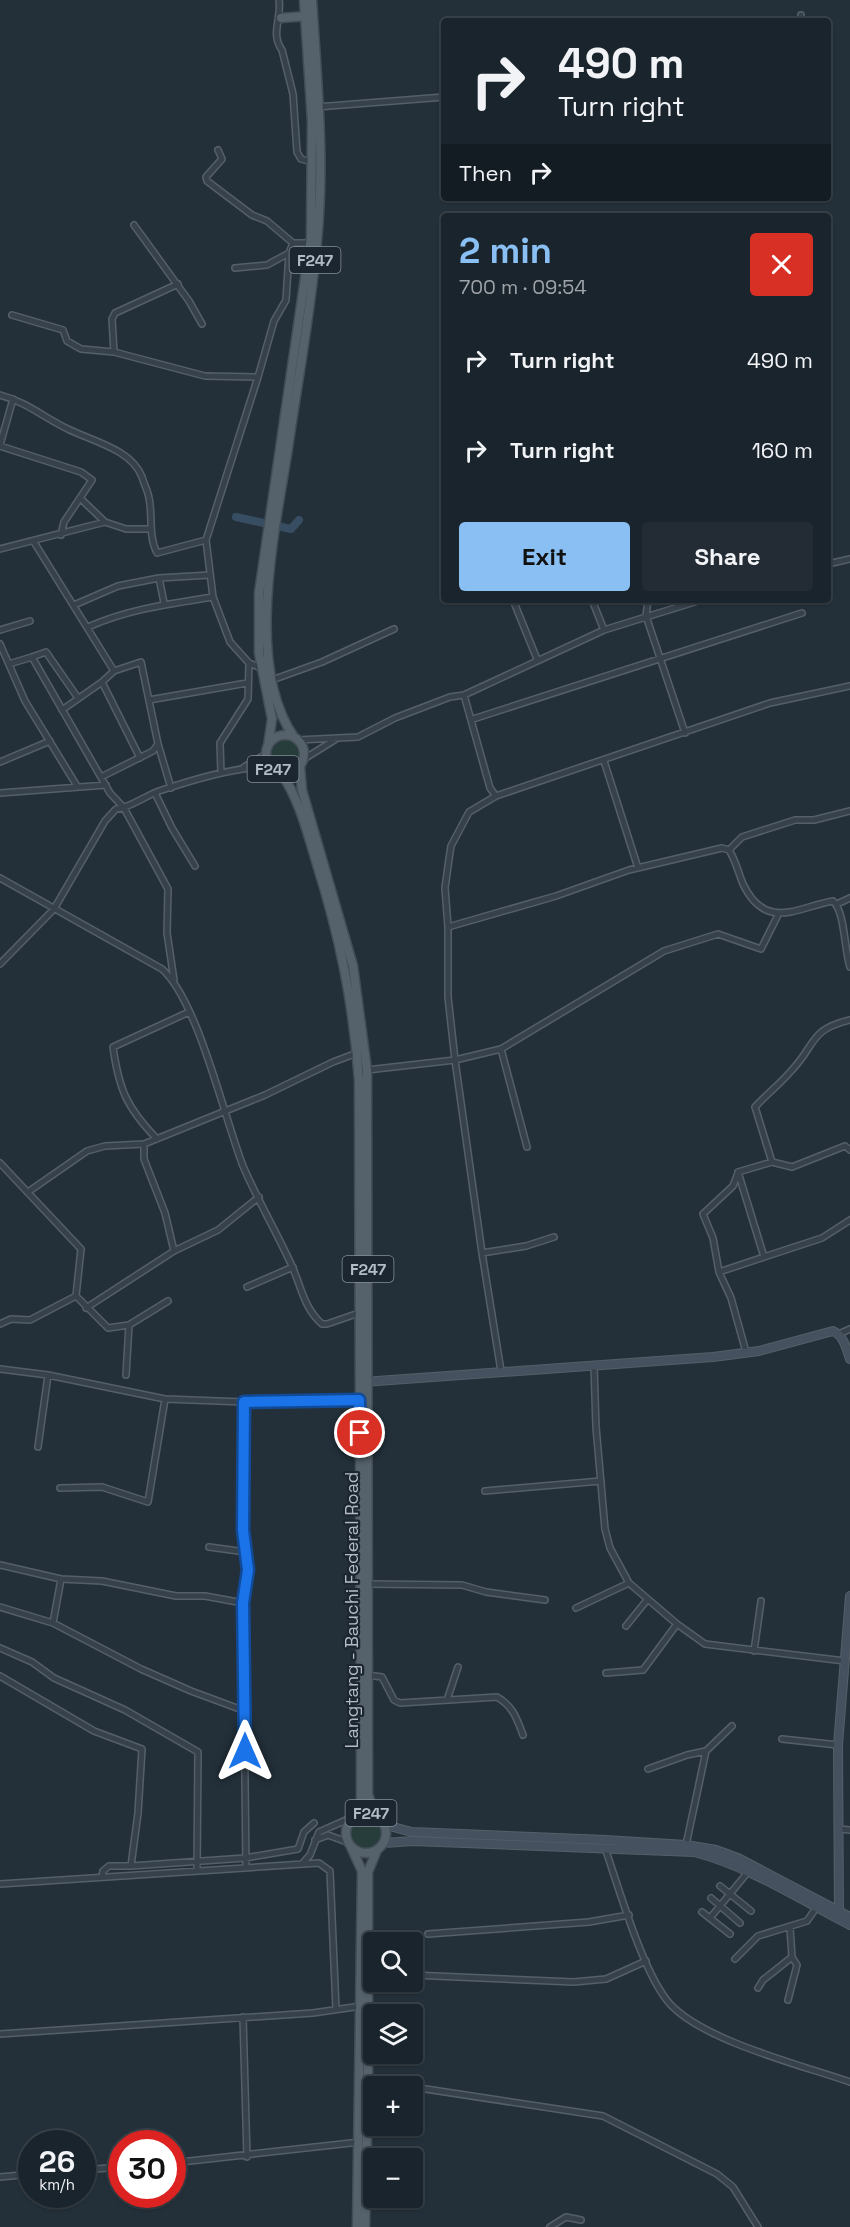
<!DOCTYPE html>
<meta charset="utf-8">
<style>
:root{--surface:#1a242c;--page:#232c34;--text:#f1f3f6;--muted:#9fa4a9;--line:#384148;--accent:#8abff4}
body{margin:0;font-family:"Space Grotesk",sans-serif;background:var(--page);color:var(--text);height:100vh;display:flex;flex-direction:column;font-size:22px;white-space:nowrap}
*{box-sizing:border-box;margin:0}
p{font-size:20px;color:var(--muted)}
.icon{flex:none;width:33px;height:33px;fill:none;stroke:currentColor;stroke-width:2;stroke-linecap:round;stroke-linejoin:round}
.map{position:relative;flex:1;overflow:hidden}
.panel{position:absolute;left:441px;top:213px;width:390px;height:390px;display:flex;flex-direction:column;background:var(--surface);border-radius:6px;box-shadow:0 2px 4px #0004,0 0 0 2px var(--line)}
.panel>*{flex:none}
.banner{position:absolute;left:441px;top:18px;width:390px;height:183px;border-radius:6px;box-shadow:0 2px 4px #0004,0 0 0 2px var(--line);background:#1a242c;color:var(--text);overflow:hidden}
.controls{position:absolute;left:363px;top:1932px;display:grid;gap:12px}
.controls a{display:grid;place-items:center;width:60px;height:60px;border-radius:6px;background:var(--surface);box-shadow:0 2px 4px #0004,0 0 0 2px var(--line);font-size:30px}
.speed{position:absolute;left:18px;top:2130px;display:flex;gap:12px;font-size:30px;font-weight:700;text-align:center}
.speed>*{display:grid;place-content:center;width:78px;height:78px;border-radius:50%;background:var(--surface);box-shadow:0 2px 4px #0004,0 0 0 2px var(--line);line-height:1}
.speed small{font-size:15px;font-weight:400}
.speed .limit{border:9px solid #d22;background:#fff;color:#111}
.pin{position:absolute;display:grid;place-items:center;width:51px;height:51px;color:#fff;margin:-26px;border:3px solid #fff;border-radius:50%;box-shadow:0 2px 6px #0007}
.me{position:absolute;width:66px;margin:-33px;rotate:0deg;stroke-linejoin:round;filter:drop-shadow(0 0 4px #0008)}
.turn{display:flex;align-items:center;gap:21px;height:126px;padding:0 18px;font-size:27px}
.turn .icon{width:78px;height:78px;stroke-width:2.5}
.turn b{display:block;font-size:42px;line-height:51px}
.then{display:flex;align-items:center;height:57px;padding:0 18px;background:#0003;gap:12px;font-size:22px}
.round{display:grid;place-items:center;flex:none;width:63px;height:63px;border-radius:6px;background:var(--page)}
.headline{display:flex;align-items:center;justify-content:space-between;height:102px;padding:0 18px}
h1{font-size:36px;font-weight:700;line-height:45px;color:var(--accent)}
.action{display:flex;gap:12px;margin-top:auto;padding:12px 18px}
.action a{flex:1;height:69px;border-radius:6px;background:var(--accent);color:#111;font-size:24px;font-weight:700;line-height:69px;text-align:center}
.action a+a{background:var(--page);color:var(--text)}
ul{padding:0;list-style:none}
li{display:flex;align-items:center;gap:18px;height:90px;padding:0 18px}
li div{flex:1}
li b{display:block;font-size:22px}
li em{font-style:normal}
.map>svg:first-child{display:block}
.green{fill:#263d3c}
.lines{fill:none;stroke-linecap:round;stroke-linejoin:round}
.river{stroke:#374d61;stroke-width:8}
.street-casing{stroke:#555f69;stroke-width:8}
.secondary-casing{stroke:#555f69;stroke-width:10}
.primary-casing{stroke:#434d57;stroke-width:11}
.street{stroke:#37414b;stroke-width:5}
.secondary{stroke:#45515e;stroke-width:8}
.primary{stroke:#55616b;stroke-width:8}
.route-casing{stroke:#114b97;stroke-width:15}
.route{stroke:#1a73e8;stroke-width:10}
.labels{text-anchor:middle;stroke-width:4.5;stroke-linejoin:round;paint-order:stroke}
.shield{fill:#1c2630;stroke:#858f99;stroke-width:1.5}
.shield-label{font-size:16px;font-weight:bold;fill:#b2bcc6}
.street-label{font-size:18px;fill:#b2bcc6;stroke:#1c2630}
</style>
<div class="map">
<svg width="850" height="2227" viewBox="0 0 850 2227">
<rect width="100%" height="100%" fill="#23303a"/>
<path class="green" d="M268 754a17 17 0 1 1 34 0a17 17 0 1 1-34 0Z
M348 1833a18 18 0 1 1 36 0a18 18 0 1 1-36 0Z"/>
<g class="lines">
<path class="river" d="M 236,517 L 291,529 L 299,520"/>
<defs>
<path id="street" d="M 279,0 C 282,18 270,34 282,50 L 293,94 L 297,152 L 301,159 L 312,162
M 801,15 L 801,21
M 317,107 L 444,97
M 218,150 L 222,159 L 206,177 L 207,181 L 252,215 L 267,221 L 293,243 L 309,243
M 134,225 L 189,301 L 202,324
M 235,268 L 267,265 L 289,253
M 178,284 L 115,313 L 112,319 L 114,352 L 205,376 L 258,377 L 274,321 L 286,300 L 289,253 L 293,243
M 12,315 L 63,330 L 67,341 L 81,349 L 114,352
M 258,377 L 206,540 L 213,597 L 230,642 L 249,663 L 261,668
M 0,395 C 27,402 46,419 70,430 C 93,441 132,450 142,477 C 144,484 148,491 149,498 C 153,516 148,536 157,553 L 206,540
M 0,445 L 13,399
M 0,446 L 81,472 L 92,480 L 64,522 L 61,535
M 80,498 L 105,522
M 34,542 L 114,671
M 0,549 L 105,522 L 126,529 L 151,529
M 828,564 L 850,559
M 159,578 L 164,603
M 513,600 L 537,659
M 592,600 L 604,630
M 648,600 L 646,616 L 685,733
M 74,605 L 118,586 L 159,578 L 210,575
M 88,627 C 129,609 169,604 213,597
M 0,630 L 30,621
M 0,644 L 25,701 L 77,786
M 32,657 L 46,652 L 78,698
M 9,664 L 32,657 L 110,793 L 124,808 L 168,889 L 167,933 L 174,980
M 272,680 L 322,662 L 394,629
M 102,682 L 140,758
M 464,695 L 490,788 L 496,796
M 149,700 L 247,683
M 62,710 L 102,682 L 114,671 L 141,662 L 158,744 L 153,751 L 101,777
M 473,719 L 802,613
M 298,740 L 358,737 L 395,718 L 450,697 L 464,695 L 604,630 L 701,600
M 158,744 L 171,788
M 304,759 L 336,739
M 604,761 L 638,868
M 0,762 L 50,741
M 244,767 L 266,754
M 221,773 L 220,743 L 248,699 L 249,663
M 0,793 L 106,785
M 155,793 L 172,828 L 195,866
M 729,850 L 742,837 L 795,820 L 814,820 L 850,811
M 0,878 L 162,969 C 198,1001 224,1117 243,1166 C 257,1199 276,1231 291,1264 C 301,1285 303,1307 322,1324 L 327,1324 L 359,1313
M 837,904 L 850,898
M 448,927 L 556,896 L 629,870 L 722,848 L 729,850 C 736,861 738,872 743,884 C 766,932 798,907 833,901 C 845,912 844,948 850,967
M 0,964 L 54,909 L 105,821 L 116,809 C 130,808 145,796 159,791 C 195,779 232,768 270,766
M 501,1049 L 527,1147
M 367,1070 L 455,1060 L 448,997 L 448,927 L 445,888 L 449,859 L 451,846 L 469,812 L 496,796 L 770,703 L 850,686
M 157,1139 C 127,1108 119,1090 113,1047 L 189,1012
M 144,1144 L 144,1159 L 165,1213 L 174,1251
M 772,1162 L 792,1167 L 845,1146 L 850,1150
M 0,1163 L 81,1249 L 76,1296 L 108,1328 L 129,1325 L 126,1375
M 28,1192 L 87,1151 L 105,1146 L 144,1144 L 265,1095 L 333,1062 L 357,1053
M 482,1253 L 526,1246 L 554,1237
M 764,1257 L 822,1238 L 850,1220
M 719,1272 L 713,1238 L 703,1214 L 733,1186 L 738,1173
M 247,1287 L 293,1267
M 86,1308 L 174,1251 L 218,1230 L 259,1197
M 0,1324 L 11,1319 L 30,1320 L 76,1296
M 129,1325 L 168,1301
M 839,1334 L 850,1329
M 746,1352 L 731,1298 L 719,1272 L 764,1257 L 738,1172 L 772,1162 L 755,1107 C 767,1094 781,1083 792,1070 C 817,1043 809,1030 850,1020
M 594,1366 L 596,1427 L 605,1529 L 610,1548 L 629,1583 L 677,1624 L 705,1644 L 845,1661
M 0,1369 L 48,1375 L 165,1399
M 501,1371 L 482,1253 L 455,1060 L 501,1049 L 664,951 L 718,934 L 761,949 L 779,913
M 244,1402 L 243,1530 L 246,1552
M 38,1447 L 48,1375
M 60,1488 L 102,1487 L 148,1502 L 165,1399 L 244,1402 L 359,1400
M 485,1491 L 601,1481
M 209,1547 L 246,1552 L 248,1570 L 243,1603 L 246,1868
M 0,1565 L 61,1579
M 368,1584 L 462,1585 L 486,1592 L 545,1600
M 0,1607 L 53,1623 L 141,1669 L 191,1691 L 245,1711
M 576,1608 L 629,1583
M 53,1623 L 61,1579 L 102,1581 L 176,1596 L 205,1596 L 243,1603
M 626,1626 L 647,1600
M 0,1648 L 32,1662 L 54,1678 L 125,1710 L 198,1752 L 197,1871
M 754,1651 L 761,1601
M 606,1673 L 643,1670 L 677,1624
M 367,1675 L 382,1677 L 394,1700 L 400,1703 L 497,1697 C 513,1706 517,1719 523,1735
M 0,1676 L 94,1731 L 142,1749 L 138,1813 L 131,1866 L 109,1866 L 103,1871 L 102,1877
M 447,1700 L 458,1667
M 782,1739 L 838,1745
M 648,1769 L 687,1755 L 706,1751
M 839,1829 L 850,1830
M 315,1840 L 328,1835 L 347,1842
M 686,1845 L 706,1751 L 732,1726
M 605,1848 C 619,1888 643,1974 670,2004 C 704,2041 801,2065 850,2082
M 302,1864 L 310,1855 L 319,1832 L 353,1817
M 131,1866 L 245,1858 L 298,1849 L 304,1832 L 314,1823
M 0,1884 L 319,1863 L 330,1871 L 336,2009
M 720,1886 L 751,1911
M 711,1898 L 740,1923
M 702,1912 L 730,1934
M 710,1918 L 748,1872
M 428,1934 L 589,1922 L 629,1915
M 735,1959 L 758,1936 L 807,1921 L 816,1908
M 412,1975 L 574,1982 L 606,1979 L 646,1961
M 758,1988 L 763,1980 L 792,1957
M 788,2000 L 797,1965 L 792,1957 L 790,1928
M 243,2017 L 247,2157
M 0,2034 L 313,2013 L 361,2006
M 360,2079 L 603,2116 L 717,2174 L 733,2187 L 758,2227
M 172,2163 L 360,2142
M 82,2170 L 122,2167
M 0,2177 L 32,2174
M 550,2227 L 566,2217 L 581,2220"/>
<path id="secondary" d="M 363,1382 L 713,1357 L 759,1351 L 833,1331 C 844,1336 846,1348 850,1359
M 381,1819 L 393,1827 L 412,1832 L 606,1840 L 686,1845 L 716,1850 L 738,1858 L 850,1917
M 384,1843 L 413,1841 L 694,1852 C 749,1866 799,1899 850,1925
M 839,1915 L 838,1745 L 850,1596"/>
<path id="primary" d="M 281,18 L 307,16
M266 754a19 19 0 1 1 38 0a19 19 0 1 1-38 0Z
M 294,737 C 244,666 275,530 288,448 C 298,379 311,310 317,241 C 325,161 317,80 312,0
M 268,746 L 272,719 L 259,653 L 259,593 L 311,237 L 312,121 L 304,0
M 300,767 L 302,790 L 353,966 L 367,1070 L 368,1794 L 374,1814
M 281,773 C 299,799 307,831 316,861 C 340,937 353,1001 359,1080 L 361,1781 L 361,1799 L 356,1815
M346 1833a20 20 0 1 1 40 0a20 20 0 1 1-40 0Z
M 351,1847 L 362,1871 L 357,2227
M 368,2092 L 382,2081
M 365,2227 L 368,2079 L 368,1872 L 377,1850"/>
</defs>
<use href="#street" class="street-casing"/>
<use href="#secondary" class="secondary-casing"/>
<use href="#primary" class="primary-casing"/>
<use href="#street" class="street"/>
<use href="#secondary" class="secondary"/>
<use href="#primary" class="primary"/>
</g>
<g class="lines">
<defs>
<path id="route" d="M 245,1751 L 243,1603 L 248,1570 L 243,1530 L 244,1402 L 359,1400 L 360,1433"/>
</defs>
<use href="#route" class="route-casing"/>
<use href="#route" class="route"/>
</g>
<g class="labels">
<g class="shield">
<rect x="289.5" y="247" width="51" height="26" rx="4.5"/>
<rect x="247.5" y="756" width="51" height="26" rx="4.5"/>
<rect x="342.5" y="1256" width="51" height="26" rx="4.5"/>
<rect x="345.5" y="1800" width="51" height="26" rx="4.5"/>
</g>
<g class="shield-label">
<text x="315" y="266">F247</text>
<text x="273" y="775">F247</text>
<text x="368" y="1275">F247</text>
<text x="371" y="1819">F247</text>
</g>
<g class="street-label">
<text transform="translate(352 1610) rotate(-90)" y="6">Langtang - Bauchi Federal Road</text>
</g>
</g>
</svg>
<div class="controls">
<a><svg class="icon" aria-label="search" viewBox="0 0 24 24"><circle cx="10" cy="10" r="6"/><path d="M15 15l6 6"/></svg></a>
<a><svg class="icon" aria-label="layers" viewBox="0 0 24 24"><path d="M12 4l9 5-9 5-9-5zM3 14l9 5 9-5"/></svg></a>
<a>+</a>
<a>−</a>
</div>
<div class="speed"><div>26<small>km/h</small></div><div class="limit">30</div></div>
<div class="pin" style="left:360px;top:1433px;background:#d93025"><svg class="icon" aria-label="arrive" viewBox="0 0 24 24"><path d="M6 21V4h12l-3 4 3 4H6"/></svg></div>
<svg class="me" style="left:245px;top:1751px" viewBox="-20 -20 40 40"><path d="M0-17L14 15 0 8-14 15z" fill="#1a73e8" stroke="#fff" stroke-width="4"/></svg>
<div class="banner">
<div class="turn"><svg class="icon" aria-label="right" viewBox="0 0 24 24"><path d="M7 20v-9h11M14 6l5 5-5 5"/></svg><div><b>490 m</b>Turn right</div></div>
<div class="then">Then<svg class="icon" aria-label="right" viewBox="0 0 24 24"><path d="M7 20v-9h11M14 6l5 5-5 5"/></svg></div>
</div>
<section class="panel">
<div class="headline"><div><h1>2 min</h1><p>700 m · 09:54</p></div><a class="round" style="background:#d93025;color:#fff"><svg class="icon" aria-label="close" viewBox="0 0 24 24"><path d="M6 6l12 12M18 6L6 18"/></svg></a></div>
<ul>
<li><svg class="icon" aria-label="right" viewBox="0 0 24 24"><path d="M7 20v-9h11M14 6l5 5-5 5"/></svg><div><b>Turn right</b></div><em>490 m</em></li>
<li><svg class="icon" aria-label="right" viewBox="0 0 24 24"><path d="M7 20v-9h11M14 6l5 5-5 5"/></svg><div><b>Turn right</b></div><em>160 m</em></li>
</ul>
<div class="action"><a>Exit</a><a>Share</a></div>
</section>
</div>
